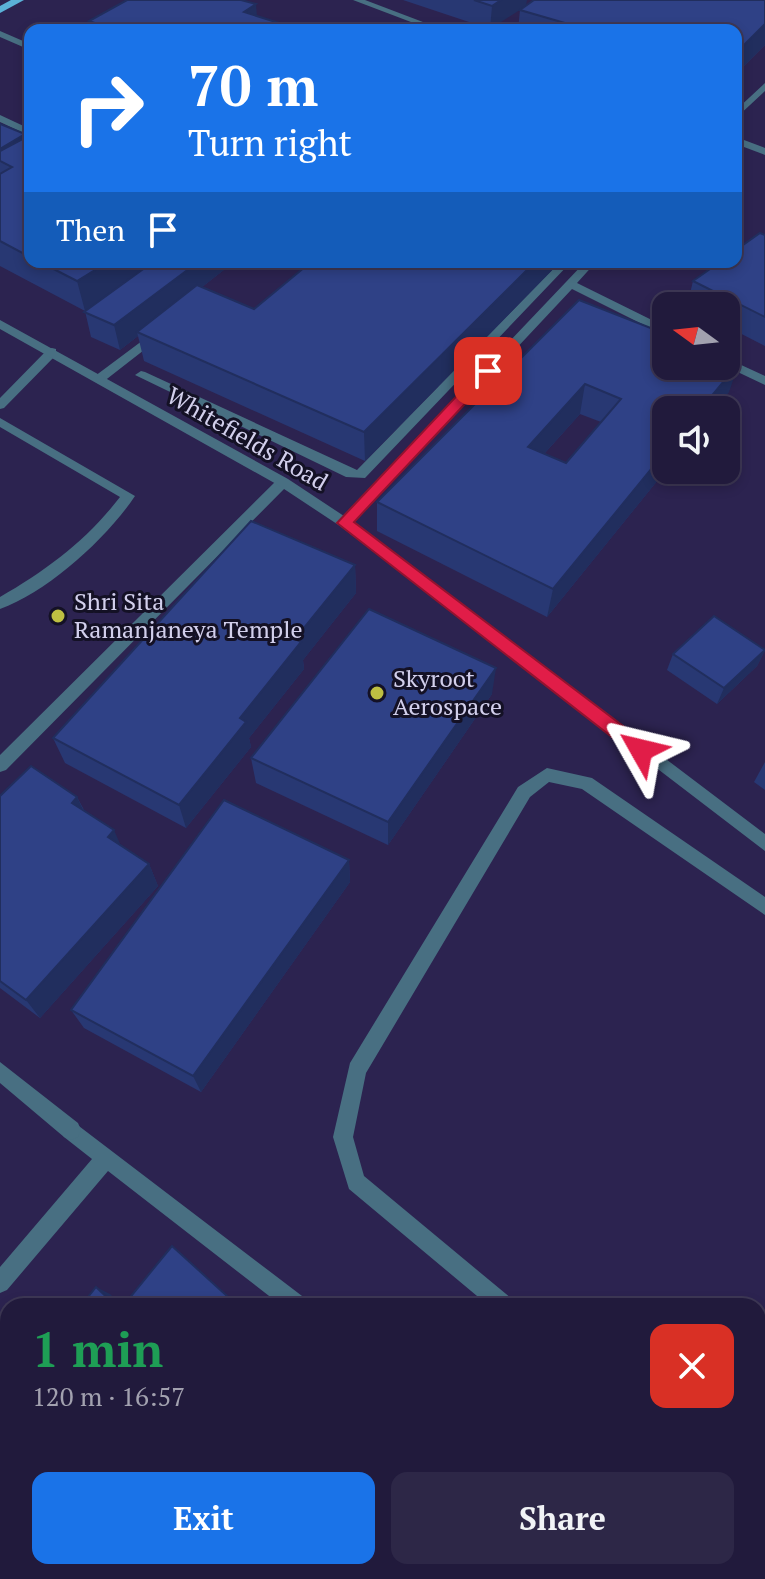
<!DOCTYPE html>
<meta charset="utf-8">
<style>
:root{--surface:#211a3c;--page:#2d2747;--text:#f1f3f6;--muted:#a2a1af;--line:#3e3856;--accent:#1a73e8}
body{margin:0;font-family:"PT Serif",serif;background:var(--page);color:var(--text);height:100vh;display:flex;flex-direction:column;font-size:30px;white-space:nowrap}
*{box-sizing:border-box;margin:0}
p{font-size:26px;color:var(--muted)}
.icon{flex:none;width:44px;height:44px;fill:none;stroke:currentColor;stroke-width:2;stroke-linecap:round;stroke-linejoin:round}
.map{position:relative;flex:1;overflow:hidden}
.details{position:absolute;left:0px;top:1298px;width:766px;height:282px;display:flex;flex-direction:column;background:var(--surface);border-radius:24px 24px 0 0;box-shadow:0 4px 12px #0003,0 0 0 2px var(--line)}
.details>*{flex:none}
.top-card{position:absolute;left:24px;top:24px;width:718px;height:244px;border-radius:16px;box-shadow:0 4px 12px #0003,0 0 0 2px var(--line);background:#1a73e8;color:#fff;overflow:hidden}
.needle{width:52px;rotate:285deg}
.controls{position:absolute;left:652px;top:292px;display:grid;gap:16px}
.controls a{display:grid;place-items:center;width:88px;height:88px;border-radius:16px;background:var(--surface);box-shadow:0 4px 12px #0003,0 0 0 2px var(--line);font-size:40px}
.pin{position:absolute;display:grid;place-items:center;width:68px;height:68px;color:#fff;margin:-34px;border-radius:16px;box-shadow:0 4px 12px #0006}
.me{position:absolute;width:88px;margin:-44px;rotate:307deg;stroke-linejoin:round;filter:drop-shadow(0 0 6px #0008)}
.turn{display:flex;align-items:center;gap:28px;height:168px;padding:0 32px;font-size:36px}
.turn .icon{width:104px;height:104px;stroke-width:2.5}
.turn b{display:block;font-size:56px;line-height:68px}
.then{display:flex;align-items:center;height:76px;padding:0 32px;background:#0003;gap:16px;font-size:30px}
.round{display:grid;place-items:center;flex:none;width:84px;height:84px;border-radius:16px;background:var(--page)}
.overview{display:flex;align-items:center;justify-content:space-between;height:136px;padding:0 32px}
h1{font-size:48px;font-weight:800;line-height:60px;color:#1e9e55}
.cta{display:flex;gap:16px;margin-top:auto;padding:16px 32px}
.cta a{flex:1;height:92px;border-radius:16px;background:var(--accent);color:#fff;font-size:32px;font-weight:800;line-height:92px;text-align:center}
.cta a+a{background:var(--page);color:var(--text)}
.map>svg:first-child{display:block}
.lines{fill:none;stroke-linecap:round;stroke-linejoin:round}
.service{fill:#486f82;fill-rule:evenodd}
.minor{fill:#486f82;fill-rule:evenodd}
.tertiary{fill:#486f82;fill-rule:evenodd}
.primary{fill:#5bb1d8;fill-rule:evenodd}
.wall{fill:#283873;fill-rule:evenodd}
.shaded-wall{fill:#212e5e}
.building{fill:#2f4186;stroke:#212e5e;stroke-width:2;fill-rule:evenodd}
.route{fill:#e11d48;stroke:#92132f;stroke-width:2}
.poi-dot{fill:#bebf42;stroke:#141125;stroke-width:3}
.labels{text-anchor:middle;stroke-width:6;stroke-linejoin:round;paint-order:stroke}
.street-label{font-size:24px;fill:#d2cfec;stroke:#141125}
.poi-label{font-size:24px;fill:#d2cfec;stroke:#141125;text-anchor:start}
</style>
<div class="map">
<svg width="765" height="1579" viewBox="0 0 765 1579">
<rect width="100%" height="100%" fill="#2c2350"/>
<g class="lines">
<path class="service" d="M 0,31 L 30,44 L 30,50 L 0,37 Z
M 52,348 L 56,349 L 56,355 L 4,408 L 0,409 L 0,398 L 48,349 Z
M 0,418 L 135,496 C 107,538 48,592 0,609 L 0,597 C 47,570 87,540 120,497 L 0,427 Z
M 71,1120 L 306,1299 L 309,1306 L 282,1306 L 108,1171 L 7,1290 L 0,1293 L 0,1267 L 92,1159 L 64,1137 L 61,1130 L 64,1123 Z
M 544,1572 L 569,1572 L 566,1579 L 541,1579 Z"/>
<path class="minor" d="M 353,0 L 365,0 L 444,30 L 432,30 Z
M 765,83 L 765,91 L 736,118 L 736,110 Z
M 0,115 L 30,129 L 30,136 L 0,122 Z
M 736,137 L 765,148 L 765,155 L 736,144 Z
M 736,241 L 765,253 L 765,260 L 736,248 Z
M 560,262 L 571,262 L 365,478 L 346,477 L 135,375 L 141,371 L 145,372 L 357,470 Z
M 585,262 L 596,262 L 577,283 L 666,327 L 666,336 L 572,289 L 350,526 L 340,526 L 340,520 Z
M 158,329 L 164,333 L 162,336 L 103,382 L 95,382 L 95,376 Z
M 726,358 L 765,376 L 765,385 L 725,366 Z
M 283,477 L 290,482 L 288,485 L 6,770 L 0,772 L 0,755 L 278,479 Z
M 547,768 L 592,778 L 765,897 L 765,915 L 582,789 L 549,782 L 530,797 L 366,1073 L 353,1137 L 364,1176 L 512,1299 L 515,1306 L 489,1306 L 349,1189 L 333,1137 L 350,1063 L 518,787 Z
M 0,1062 L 78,1123 L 81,1130 L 78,1137 L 71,1140 L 64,1137 L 0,1083 Z
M 765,1368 L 765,1399 L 758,1402 L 758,1371 Z
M 765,1539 L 765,1572 L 762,1579 L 737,1579 L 740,1572 L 758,1572 L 758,1542 Z"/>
<path class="tertiary" d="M 0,320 L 288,479 L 350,520 L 765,834 L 765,851 L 340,526 L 278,485 L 0,329 Z"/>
<path class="primary" d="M 11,0 L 24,0 L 0,13 L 0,6 Z"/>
</g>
<path class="wall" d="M 403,0 L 527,0 L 490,29 Z
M 765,0 L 765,45 L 736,74 L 736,30 L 518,30 L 520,10 Z
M 257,16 L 301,30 L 91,30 L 89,21 Z
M 0,124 L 26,137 L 30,135 L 30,262 L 234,262 L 202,287 L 254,309 L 330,267 L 336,262 L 560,262 L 365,461 L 144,361 L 138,336 L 120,350 L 91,337 L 85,311 L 0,266 Z
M 765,235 L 765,346 L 726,326 L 726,306 L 687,306 L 693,281 Z
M 579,300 L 729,392 L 666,410 L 666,470 L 547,617 L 377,531 L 377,502 ZM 580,414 L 601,422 L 566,463 L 544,454 Z
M 355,565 L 356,593 L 303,660 L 304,669 L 249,738 L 251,747 L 186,828 L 65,763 L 53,738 Z
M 765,650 L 757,666 L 717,704 L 667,670 L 673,654 Z
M 492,694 L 388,845 L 256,783 L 251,758 Z
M 765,762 L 765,790 L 754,782 Z
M 0,796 L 77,797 L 84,810 L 120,845 L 149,864 L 158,886 L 40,1018 L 0,988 Z
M 349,860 L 350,882 L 201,1092 L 84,1028 L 71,1010 Z"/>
<path class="shaded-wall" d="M 501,0 L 527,0 L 526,6 L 490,29 L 492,6 Z
M 256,4 L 258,30 L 244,12 Z
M 765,24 L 765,45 L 736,74 L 736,53 Z
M 25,134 L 30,152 L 0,161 L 0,149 Z
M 108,262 L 160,262 L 85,311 L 77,281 Z
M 198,262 L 234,262 L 142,334 L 137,332 L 138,336 L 120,350 L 114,325 Z
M 535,262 L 560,262 L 365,461 L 364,432 Z
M 739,363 L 729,392 L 715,410 L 700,410 Z
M 585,384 L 580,414 L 524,476 L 528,447 Z
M 666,451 L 666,470 L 547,617 L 553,589 Z
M 355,565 L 356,593 L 303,660 L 304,669 L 249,738 L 251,747 L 186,828 L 179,805 L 295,639 Z
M 765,650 L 757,666 L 717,704 L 724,688 Z
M 496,668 L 492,694 L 388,845 L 388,822 Z
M 77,797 L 88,820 L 72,803 Z
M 114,830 L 124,853 L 108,837 Z
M 349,860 L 350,882 L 201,1092 L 193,1076 Z
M 149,864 L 158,886 L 40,1018 L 26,1000 Z
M 96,1287 L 110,1294 L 122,1306 L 116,1306 Z"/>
<path class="building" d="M 127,0 L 241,0 L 256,4 L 244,12 L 301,30 L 115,30 L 89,21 Z
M 474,0 L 501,0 L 492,6 Z
M 534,0 L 765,0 L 765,24 L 736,53 L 736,30 L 589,30 L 520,10 Z
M 0,124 L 25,134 L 0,149 Z
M 30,135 L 30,257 L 0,241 L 0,174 L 12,167 L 0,161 L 0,151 Z
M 760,233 L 765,235 L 765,317 L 693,281 L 720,262 L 736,262 L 736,250 Z
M 40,262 L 108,262 L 77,281 Z
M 153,262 L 198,262 L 114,325 L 84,312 Z
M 311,262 L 317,262 L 330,267 L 336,262 L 535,262 L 364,432 L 137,332 L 197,285 L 254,309 Z
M 579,300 L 666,334 L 666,366 L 726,366 L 726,358 L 739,363 L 700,410 L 666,410 L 666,451 L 553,589 L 377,502 ZM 585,384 L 621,399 L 566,463 L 528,447 Z
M 251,521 L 355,565 L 295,639 L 301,642 L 240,718 L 246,722 L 179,805 L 53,738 Z
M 369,609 L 496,668 L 388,822 L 251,758 Z
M 714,616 L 765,650 L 724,688 L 673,654 Z
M 31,766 L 77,797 L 72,803 L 114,830 L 108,837 L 149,864 L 26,1000 L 0,981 L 0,796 Z
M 224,800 L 349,860 L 193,1076 L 71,1010 Z
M 172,1246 L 238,1306 L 123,1306 Z
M 96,1287 L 116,1306 L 81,1306 Z
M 8,1448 L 8,1484 L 0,1475 L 0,1457 Z
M 8,1531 L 8,1572 L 437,1572 L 433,1579 L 0,1579 L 0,1541 Z"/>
<path class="route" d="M 488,366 L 493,368 L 493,374 L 354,522 L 648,745 L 650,750 L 648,755 L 635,755 L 337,523 L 483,368 Z"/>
<g class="poi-dot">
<circle cx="58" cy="616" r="8"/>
<circle cx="377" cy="693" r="8"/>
</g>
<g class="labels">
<g class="street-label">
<text transform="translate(247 439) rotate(30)" y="8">Whitefields Road</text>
</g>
<g class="poi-label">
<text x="74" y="610">Shri Sita<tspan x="74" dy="28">Ramanjaneya Temple</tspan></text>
<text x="393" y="687">Skyroot<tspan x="393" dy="28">Aerospace</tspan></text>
</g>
</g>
</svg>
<div class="controls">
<a><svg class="needle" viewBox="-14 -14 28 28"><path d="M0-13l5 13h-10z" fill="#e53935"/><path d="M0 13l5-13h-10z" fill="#a2a1af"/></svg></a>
<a><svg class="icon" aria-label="sound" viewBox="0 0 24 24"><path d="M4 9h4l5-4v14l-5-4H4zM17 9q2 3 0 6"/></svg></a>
</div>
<div class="pin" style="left:488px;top:371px;background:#d93025"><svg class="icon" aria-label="arrive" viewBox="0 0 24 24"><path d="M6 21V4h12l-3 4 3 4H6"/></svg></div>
<svg class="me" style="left:641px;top:750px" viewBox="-20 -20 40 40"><path d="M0-17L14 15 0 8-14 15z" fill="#e11d48" stroke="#fff" stroke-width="4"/></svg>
<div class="top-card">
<div class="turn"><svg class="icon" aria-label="right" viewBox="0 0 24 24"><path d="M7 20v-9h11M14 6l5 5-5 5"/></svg><div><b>70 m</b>Turn right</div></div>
<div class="then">Then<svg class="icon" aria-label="arrive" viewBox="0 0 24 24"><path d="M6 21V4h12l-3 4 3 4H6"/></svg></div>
</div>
<section class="details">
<div class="overview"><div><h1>1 min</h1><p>120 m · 16:57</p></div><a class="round" style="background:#d93025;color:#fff"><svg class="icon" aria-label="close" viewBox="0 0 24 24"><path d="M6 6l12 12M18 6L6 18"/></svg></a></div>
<div class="cta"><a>Exit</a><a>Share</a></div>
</section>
</div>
